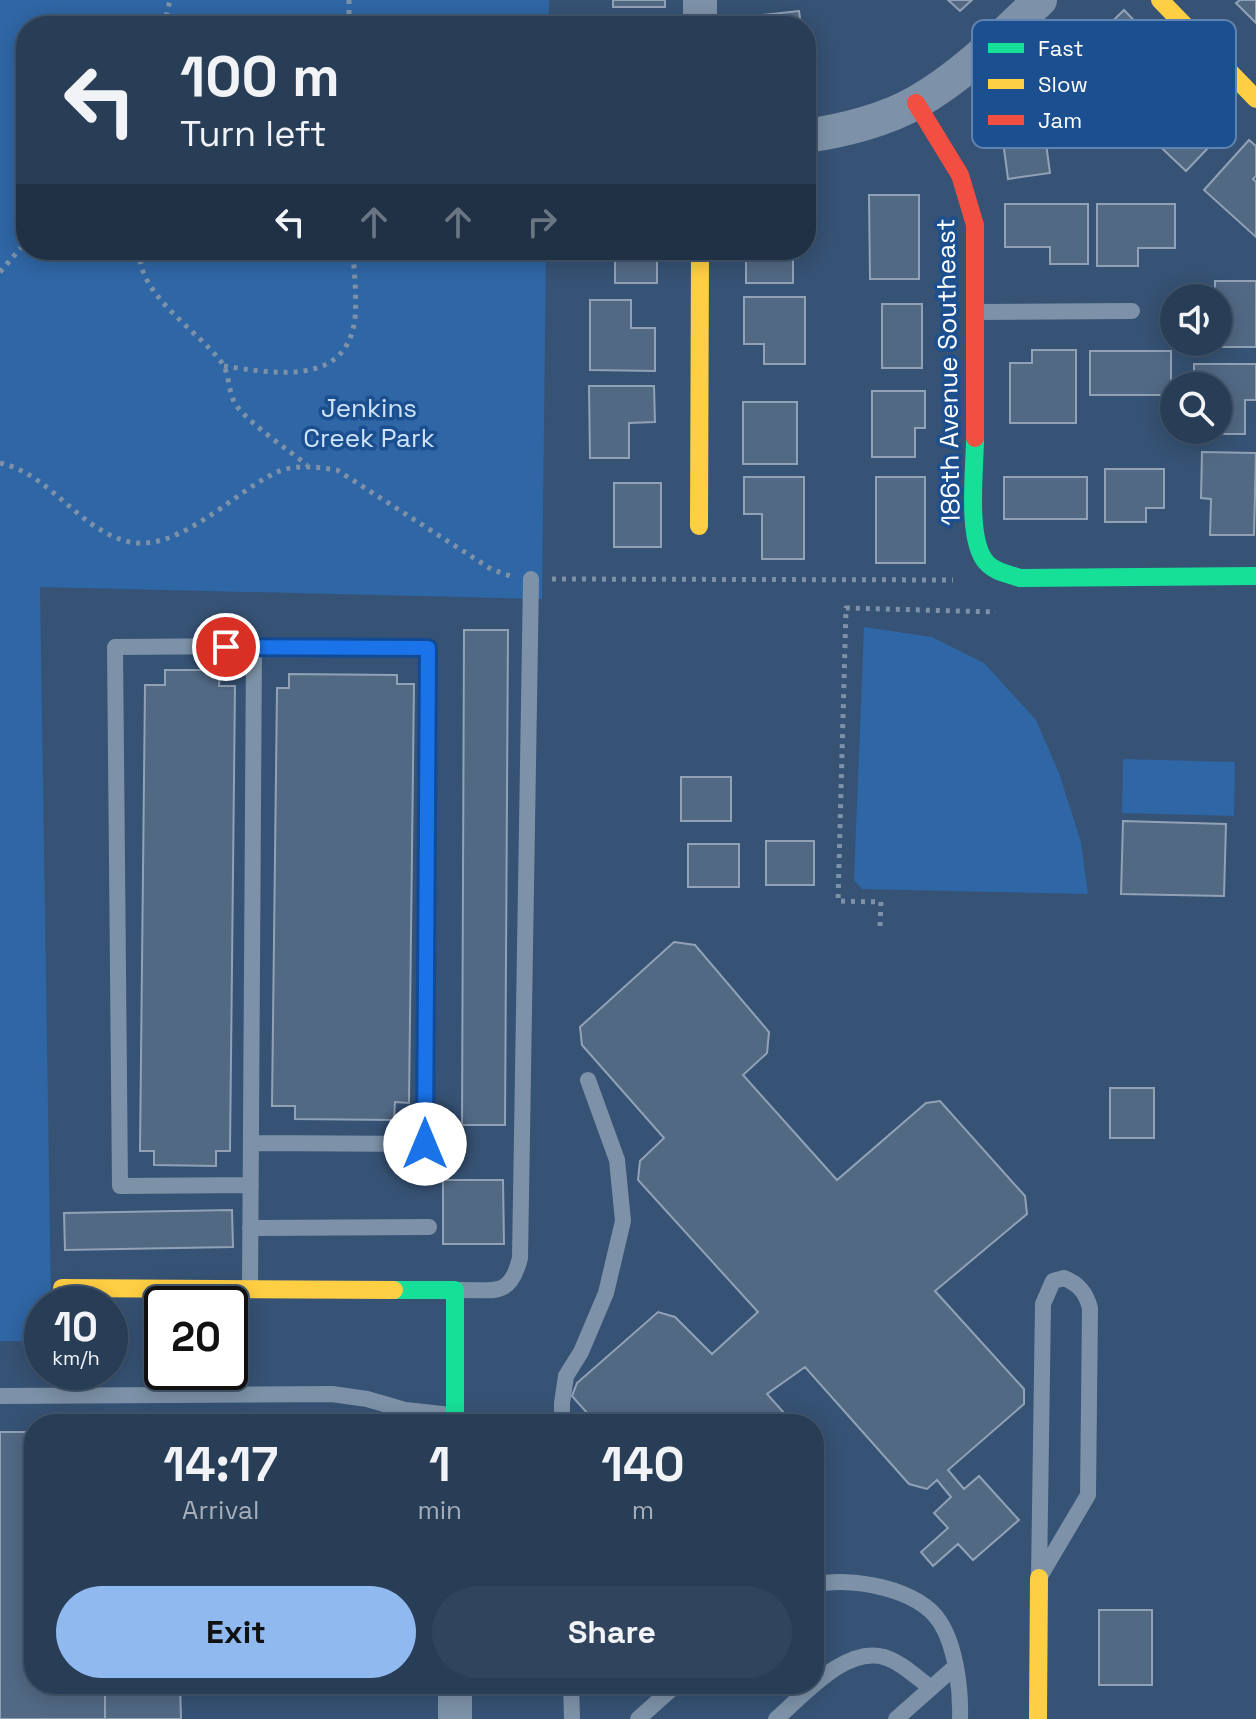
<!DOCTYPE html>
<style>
:root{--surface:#283e57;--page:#30455d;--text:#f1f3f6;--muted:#a5aeba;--line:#44576d;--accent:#90b9f0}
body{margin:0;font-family:"Space Grotesk",sans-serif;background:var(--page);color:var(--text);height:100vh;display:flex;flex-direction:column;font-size:30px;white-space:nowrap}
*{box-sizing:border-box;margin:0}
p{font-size:26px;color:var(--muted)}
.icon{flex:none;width:44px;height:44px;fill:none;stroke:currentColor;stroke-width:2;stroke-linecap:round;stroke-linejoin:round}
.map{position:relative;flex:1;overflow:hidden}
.details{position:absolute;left:24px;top:1414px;width:800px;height:280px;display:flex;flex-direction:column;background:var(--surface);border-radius:32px;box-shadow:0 4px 20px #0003,0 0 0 2px var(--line)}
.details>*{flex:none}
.banner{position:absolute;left:16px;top:16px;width:800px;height:244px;border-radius:32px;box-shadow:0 4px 20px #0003,0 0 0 2px var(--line);background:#283e57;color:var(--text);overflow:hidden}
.tools{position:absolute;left:1160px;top:284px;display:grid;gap:16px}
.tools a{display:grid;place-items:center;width:72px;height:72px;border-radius:50%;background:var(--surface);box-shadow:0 4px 20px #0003,0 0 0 2px var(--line);font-size:40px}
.speed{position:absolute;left:24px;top:1286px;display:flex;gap:16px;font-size:40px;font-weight:700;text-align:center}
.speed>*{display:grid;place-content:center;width:104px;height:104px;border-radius:50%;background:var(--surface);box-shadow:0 4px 20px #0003,0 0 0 2px var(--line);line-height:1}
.speed small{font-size:20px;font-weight:400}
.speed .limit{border:4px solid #111;border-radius:12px;background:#fff;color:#111}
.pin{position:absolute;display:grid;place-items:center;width:68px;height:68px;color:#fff;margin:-34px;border:4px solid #fff;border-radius:50%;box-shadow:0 2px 8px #0007}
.me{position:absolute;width:88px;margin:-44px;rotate:0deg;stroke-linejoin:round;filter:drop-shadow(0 0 6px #0008)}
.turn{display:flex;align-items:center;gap:28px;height:168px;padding:0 32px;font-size:36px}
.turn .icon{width:104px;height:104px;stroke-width:2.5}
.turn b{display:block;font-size:56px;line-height:68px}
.lanes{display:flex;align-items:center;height:76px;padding:0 32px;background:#0003;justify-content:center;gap:40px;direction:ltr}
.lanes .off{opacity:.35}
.eta{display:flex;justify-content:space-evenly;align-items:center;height:136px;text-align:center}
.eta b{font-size:48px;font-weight:600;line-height:56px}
.action{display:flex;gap:16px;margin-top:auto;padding:16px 32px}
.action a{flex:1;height:92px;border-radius:48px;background:var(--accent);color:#111;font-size:32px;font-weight:600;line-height:92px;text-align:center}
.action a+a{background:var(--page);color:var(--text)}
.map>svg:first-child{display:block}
.green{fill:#2f66a5}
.building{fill:#526984;stroke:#92a2b6;stroke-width:2}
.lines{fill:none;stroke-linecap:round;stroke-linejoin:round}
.path{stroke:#7d92a8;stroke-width:5;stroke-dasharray:4 6;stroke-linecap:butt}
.lane{stroke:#7d92a8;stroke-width:16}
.street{stroke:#7d92a8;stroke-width:34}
.fast{stroke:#16e098;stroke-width:18}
.slow{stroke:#ffcf43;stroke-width:18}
.jam{stroke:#f24e42;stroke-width:18}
.route-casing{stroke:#114b97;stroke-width:20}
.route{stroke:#1a73e8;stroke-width:14}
.labels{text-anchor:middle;stroke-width:7;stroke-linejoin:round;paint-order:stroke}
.street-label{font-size:26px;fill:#fff;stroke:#1b4f8f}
.park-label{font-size:26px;fill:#cfe3fa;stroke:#1b4f8f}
.key{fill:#1b4f8f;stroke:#5f84b1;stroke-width:2}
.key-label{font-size:22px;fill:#fff}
</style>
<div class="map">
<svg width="1256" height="1719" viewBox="0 0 1256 1719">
<rect width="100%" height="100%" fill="#365274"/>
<path class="green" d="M 0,0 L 549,0 L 549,26 L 26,26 L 26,250 L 546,250 L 542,599 L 40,587 L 51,1304 L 42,1304 L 42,1341 L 0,1341 Z
M 864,627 L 932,637 L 984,663 L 1036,720 L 1059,773 L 1081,842 L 1088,894 L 862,889 L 854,880 Z
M 1123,759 L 1235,762 L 1234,816 L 1122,813 Z"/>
<path class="building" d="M 613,0 L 665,0 L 665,7 L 613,7 Z
M 948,0 L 972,0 L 960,11 Z
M 1240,0 L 1256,0 L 1256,23 L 1236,3 Z
M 1124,10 L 1167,55 L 1133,87 L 1091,42 Z
M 799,11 L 801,26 L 754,26 L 753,16 Z
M 609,21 L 659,21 L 659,26 L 609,26 Z
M 1161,90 L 1187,115 L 1204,97 L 1232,123 L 1186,171 L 1132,120 Z
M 1041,106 L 1050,173 L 1008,179 L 999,111 Z
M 1249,140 L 1256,146 L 1256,176 L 1253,179 L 1256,182 L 1256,237 L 1204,190 Z
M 869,195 L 919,195 L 919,279 L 870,279 Z
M 1005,204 L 1088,204 L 1088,264 L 1050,264 L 1050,247 L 1005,247 Z
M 1097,204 L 1175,204 L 1175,248 L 1138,248 L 1138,266 L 1097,266 Z
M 657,250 L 657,283 L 615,283 L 615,251 L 598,251 Z
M 746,250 L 793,250 L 793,283 L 746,283 Z
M 1215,281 L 1256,281 L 1256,347 L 1215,347 L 1215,342 L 1218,342 L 1218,298 L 1215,298 Z
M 744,297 L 805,297 L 805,364 L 764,364 L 764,344 L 744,344 Z
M 590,300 L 631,300 L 631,328 L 655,328 L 655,371 L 590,370 Z
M 882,304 L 922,304 L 922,368 L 882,368 Z
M 1032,350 L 1076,350 L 1076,423 L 1010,423 L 1010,363 L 1032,363 Z
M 1090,351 L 1171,351 L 1171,395 L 1090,395 Z
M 1194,364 L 1256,364 L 1256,400 L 1245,400 L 1245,434 L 1194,434 L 1194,430 L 1218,430 L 1218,386 L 1194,386 Z
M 589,386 L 654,386 L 655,422 L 629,423 L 629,458 L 590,458 Z
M 872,391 L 925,391 L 925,428 L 915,428 L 915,457 L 872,457 Z
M 743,402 L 797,402 L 797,464 L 743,464 Z
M 1202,452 L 1256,453 L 1254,535 L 1210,535 L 1211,499 L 1201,498 Z
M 1105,469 L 1164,469 L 1164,508 L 1146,508 L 1146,522 L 1105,522 Z
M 744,477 L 804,477 L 804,559 L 762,559 L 762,514 L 744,514 Z
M 876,477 L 925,477 L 925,563 L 876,563 Z
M 1004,477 L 1087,477 L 1087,519 L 1004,519 Z
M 614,483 L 661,483 L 661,547 L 614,547 Z
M 464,630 L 508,630 L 505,1125 L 462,1125 Z
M 165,670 L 220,670 L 219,686 L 235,686 L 230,1151 L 216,1151 L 216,1166 L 154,1165 L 154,1151 L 140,1151 L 145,685 L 165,685 Z
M 289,674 L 397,675 L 397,684 L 414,684 L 409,1103 L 395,1102 L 394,1120 L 295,1119 L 295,1106 L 272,1106 L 277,688 L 289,688 Z
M 681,777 L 731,777 L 731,821 L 681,821 Z
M 1123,821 L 1226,824 L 1224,896 L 1121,894 Z
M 766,841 L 814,841 L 814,885 L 766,885 Z
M 688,844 L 739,844 L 739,887 L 688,887 Z
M 674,942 L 695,945 L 769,1032 L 767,1053 L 743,1075 L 837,1180 L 926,1103 L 940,1101 L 1025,1196 L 1027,1214 L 935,1291 L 1024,1389 L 1024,1404 L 948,1470 L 964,1489 L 979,1476 L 1019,1520 L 973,1560 L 958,1544 L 933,1566 L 921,1552 L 948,1528 L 934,1513 L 951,1497 L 937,1480 L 927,1489 L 909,1484 L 805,1367 L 767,1394 L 794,1424 L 597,1424 L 572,1396 L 577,1383 L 658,1312 L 675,1317 L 712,1354 L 758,1312 L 638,1180 L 640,1161 L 664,1138 L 582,1045 L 580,1027 Z
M 1110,1088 L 1154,1088 L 1154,1138 L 1110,1138 Z
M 443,1180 L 503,1180 L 504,1244 L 443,1244 Z
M 232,1210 L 233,1247 L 65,1250 L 64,1213 Z
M 0,1432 L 34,1432 L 34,1684 L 105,1684 L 105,1719 L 0,1719 Z
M 1099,1610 L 1152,1610 L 1152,1685 L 1099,1685 Z
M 105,1684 L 180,1684 L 181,1719 L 105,1719 Z"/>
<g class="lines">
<path class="path" d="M 349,0 L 349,26
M 164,26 L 170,0
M 140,250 C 136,294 198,330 222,363 C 231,376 227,396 239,409 C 257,429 286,448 307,465
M 0,272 L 26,242
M 224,366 C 273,373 347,388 355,318 C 357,296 354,272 353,250
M 0,463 C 51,474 79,531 130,542 C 180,552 235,491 277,472 C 296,464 317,467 337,470 L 491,569 L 510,576
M 552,579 L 953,580
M 880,926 L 881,902 L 838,901 L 846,608 L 996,612"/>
<path class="lane" d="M 977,312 L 1132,311
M 251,1185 L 120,1186 L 115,647 L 254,646
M 250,1228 L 429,1227
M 1064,1278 C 1079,1284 1086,1293 1090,1308 L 1088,1495 L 1039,1578 L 1043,1304 L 1053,1281 Z
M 250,1288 L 254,646 L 428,648 L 425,1144 L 251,1143
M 457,1290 C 493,1289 510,1299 520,1258 L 531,579
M 0,1396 L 332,1394 L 367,1399 L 405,1410 L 452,1415
M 562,1424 L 562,1403 L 566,1376 L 581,1352 L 606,1293 L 623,1221 L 617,1160 L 588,1080
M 814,1585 C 850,1576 918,1588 940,1622 C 956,1647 961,1690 960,1719
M 571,1684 L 572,1719
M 638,1719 L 677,1684
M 776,1719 C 804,1695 845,1646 884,1657 C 901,1662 917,1678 931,1688
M 896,1719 L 956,1666"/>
<path class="street" d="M 700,26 L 700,0
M 806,136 C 842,131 886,120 917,102 C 964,75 1002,36 1040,0
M 455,1684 L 455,1719"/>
<path class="fast" d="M 975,438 C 975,469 966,539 986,562 C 994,572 1009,574 1020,578 L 1256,576
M 394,1290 L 455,1290 L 455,1424"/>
<path class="slow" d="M 1160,0 L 1256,99
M 699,526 L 700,250
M 62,1288 L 394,1290
M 1038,1719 L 1039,1578"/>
<path class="jam" d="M 916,103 L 960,175 L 975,225 L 975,438"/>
</g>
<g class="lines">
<defs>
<path id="route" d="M 226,647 L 428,648 L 425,1144"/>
</defs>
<use href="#route" class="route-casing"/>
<use href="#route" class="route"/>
</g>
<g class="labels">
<g class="street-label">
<text transform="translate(948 372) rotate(-91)" y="9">186th Avenue Southeast</text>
</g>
<g class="park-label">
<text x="369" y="417">Jenkins<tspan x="369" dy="30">Creek Park</tspan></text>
</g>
</g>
<rect x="972" y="20" width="264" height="128" rx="12" class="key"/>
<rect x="988" y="43" width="36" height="10" fill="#16e098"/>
<rect x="988" y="79" width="36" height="10" fill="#ffcf43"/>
<rect x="988" y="115" width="36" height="10" fill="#f24e42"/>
<g class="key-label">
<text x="1038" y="56">Fast</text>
<text x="1038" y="92">Slow</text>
<text x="1038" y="128">Jam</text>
</g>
</svg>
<div class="tools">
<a><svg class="icon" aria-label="sound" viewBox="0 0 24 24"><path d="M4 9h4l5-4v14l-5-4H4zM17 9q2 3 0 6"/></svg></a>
<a><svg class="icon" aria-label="search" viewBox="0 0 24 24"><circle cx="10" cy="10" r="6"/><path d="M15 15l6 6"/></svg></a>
</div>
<div class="speed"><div>10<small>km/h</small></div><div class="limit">20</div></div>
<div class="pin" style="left:226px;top:647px;background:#d93025"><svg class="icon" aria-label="arrive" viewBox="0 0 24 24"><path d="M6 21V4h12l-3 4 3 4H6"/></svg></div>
<svg class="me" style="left:425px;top:1144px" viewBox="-20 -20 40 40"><circle r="19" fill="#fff"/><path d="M0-13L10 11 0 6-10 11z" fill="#1a73e8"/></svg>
<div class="banner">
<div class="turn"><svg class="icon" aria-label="left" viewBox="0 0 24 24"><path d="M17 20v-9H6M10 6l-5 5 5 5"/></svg><div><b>100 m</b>Turn left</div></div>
<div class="lanes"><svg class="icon" aria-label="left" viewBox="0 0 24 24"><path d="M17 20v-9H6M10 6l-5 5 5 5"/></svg><svg class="icon off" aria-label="ahead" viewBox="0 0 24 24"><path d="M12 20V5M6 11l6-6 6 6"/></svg><svg class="icon off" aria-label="ahead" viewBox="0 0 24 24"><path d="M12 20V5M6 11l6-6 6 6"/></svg><svg class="icon off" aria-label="right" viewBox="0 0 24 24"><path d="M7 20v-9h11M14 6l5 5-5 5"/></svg></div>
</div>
<section class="details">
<div class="eta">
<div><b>14:17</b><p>Arrival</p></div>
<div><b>1</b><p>min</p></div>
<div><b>140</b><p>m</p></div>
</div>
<div class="action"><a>Exit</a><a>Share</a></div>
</section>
</div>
